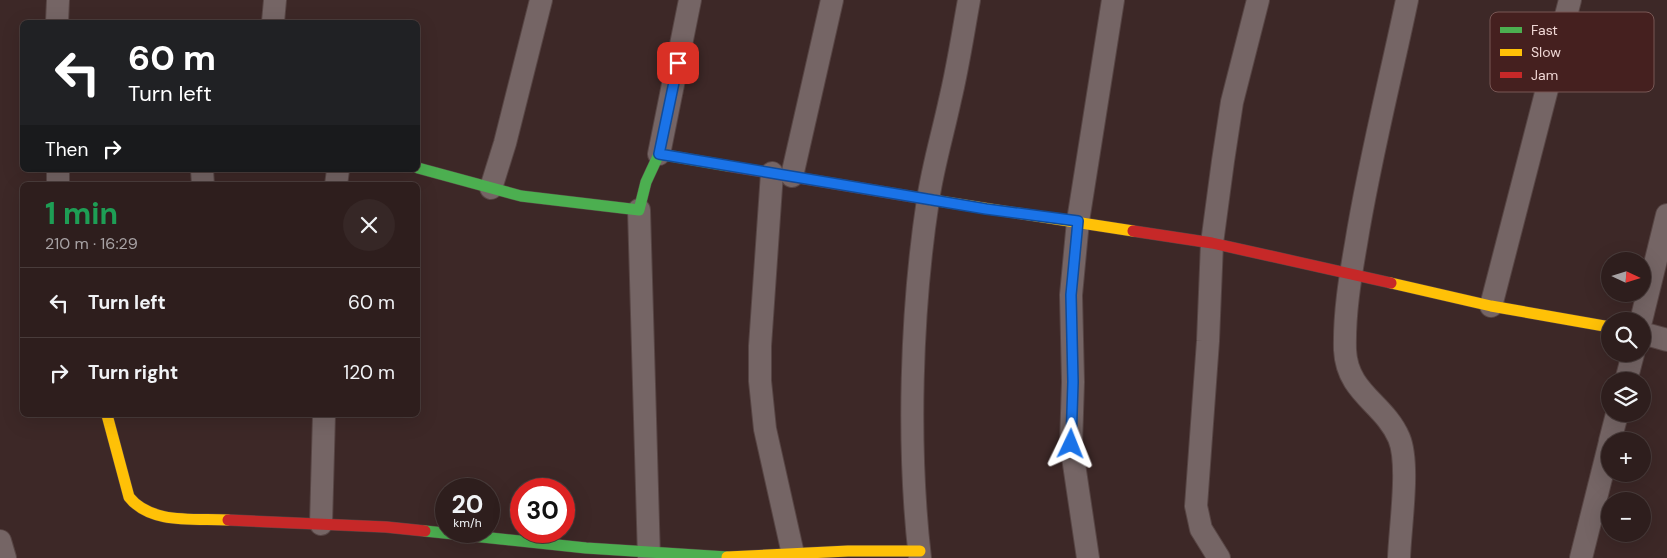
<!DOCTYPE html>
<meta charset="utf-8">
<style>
:root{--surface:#2e1e1d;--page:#362726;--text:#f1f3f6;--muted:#a7a2a4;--line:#493c3b}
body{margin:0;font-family:"DM Sans",sans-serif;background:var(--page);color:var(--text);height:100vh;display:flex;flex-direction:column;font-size:19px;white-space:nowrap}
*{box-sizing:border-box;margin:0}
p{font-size:16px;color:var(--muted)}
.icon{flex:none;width:28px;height:28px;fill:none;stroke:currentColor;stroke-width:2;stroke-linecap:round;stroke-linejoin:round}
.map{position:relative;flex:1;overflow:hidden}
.details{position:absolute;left:20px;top:182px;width:400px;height:235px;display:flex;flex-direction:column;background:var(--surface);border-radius:8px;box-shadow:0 5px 20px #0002,0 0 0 1px var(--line)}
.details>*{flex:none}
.guide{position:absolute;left:20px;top:20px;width:400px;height:152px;border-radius:8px;box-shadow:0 5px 20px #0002,0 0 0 1px var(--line);background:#202124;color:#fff;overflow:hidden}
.needle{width:32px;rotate:94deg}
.controls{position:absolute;left:1601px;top:252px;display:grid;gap:10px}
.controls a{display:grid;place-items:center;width:50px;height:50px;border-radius:50%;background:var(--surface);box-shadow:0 5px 20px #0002,0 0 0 1px var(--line);font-size:25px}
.speed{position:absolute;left:435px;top:478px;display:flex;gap:10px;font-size:25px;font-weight:700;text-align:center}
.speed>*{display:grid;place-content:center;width:65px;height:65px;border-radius:50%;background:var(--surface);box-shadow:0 5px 20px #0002,0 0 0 1px var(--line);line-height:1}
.speed small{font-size:12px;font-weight:400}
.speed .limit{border:8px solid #d22;background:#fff;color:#111}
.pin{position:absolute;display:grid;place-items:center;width:42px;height:42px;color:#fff;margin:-21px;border-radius:10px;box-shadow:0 2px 8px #0006}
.me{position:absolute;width:55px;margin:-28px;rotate:2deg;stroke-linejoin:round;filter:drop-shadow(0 0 4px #0008)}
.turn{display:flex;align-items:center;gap:18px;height:105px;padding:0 25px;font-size:22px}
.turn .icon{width:65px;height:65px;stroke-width:2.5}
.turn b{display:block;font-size:35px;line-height:42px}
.then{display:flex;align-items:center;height:48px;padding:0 25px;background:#0003;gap:10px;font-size:19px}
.round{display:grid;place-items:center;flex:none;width:52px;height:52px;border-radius:26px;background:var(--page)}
.summary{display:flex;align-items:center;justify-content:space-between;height:85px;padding:0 25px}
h1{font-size:30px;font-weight:700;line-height:38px;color:#1e9e55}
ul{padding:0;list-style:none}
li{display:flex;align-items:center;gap:15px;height:70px;padding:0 25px;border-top:1px solid var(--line)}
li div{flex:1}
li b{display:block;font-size:19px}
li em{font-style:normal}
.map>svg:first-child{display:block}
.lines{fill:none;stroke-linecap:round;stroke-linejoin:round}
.street-casing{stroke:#574544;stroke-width:24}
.fast-casing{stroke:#574544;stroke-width:12}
.slow-casing{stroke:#574544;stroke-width:12}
.jam-casing{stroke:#574544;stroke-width:12}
.street{stroke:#756565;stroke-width:22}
.fast{stroke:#4caf50;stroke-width:11}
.slow{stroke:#ffc107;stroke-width:11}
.jam{stroke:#c62828;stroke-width:11}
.route-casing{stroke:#114b97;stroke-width:12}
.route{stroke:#1a73e8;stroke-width:9}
.key{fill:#45201f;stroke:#785755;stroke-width:1}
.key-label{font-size:14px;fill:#efd6d4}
</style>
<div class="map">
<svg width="1667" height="558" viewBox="0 0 1667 558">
<rect width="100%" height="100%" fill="#3d2827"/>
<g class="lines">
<defs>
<path id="street" d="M 57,22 L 58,0
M 273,22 L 275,0
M 659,154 L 690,0
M 58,170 L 58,185
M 202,170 L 203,185
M 772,173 L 760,346 L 760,381 L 765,429 L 793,554
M 792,176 L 832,0
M 336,185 L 338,170
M 491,188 L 505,143 L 541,0
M 639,210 L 649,558
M 1491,306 L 1570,0
M 1641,321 L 1667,215
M 1642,333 L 1667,340
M 1626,381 L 1633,354
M 1610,441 L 1617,414
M 321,524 L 324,415
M 0,541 L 5,558
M 920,558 C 907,446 911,311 928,200 C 933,166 943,133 950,100 C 958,67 963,33 969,0
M 1088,558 L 1071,444 L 1073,382 L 1071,295 L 1078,221 L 1113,0
M 1219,558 L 1201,529 L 1196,506 L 1208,341 L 1212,243 L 1223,161 L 1232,102 L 1258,0
M 1399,558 C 1400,527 1410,464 1399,438 C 1384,403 1347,393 1345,350 C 1344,315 1350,278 1356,244 C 1369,162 1390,81 1407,0
M 1581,558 L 1610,442"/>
<path id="fast" d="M 418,168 L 521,196 L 639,210 L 646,182 L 659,154 L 728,166
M 425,531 L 586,548 L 727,557"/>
<path id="slow" d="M 926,199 L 1133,231
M 1391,283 L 1491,306 L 1610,327
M 107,415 L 129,497 C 151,525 196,518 228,520
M 727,557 L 848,551 L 920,551"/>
<path id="jam" d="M 728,166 L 926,199
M 1133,231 L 1212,243 L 1391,283
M 228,520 L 386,527 L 425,531"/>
</defs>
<use href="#street" class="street-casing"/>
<use href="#fast" class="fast-casing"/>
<use href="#slow" class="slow-casing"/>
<use href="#jam" class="jam-casing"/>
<use href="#street" class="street"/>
<use href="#fast" class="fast"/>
<use href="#slow" class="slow"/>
<use href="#jam" class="jam"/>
</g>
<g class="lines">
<defs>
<path id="route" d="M 678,63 L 659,154 L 986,209 L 1078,221 L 1071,295 L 1073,382 L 1071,444"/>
</defs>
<use href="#route" class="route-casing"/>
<use href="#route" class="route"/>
</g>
<rect x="1490" y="12" width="164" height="80" rx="8" class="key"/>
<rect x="1500" y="27" width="22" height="6" fill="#4caf50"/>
<rect x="1500" y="49" width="22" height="7" fill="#ffc107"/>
<rect x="1500" y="72" width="22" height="6" fill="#c62828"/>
<g class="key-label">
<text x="1531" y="35">Fast</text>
<text x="1531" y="57">Slow</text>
<text x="1531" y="80">Jam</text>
</g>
</svg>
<div class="controls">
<a><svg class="needle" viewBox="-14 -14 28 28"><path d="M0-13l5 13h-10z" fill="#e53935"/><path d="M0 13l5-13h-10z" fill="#a7a2a4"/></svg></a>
<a><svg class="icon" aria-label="search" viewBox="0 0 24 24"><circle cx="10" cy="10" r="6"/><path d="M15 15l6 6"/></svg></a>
<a><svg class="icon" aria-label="layers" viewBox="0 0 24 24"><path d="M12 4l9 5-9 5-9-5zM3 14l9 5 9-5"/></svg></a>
<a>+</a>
<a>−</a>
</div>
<div class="speed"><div>20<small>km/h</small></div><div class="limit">30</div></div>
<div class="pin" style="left:678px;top:63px;background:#d93025"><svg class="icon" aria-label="arrive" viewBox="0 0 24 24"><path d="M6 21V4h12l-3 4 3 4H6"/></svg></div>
<svg class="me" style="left:1071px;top:444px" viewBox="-20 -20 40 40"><path d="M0-17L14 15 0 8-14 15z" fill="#1a73e8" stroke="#fff" stroke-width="4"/></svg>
<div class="guide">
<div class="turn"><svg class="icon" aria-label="left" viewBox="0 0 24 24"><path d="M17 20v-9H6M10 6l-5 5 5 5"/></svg><div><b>60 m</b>Turn left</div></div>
<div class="then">Then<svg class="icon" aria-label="right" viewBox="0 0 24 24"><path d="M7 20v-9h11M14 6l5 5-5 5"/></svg></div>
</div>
<section class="details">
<div class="summary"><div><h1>1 min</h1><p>210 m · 16:29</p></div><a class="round"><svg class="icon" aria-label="close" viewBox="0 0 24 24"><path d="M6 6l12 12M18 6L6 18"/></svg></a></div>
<ul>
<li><svg class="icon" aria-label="left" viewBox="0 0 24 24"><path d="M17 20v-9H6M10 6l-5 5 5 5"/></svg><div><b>Turn left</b></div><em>60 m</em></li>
<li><svg class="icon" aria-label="right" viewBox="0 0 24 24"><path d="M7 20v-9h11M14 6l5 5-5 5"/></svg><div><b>Turn right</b></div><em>120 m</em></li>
</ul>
</section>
</div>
